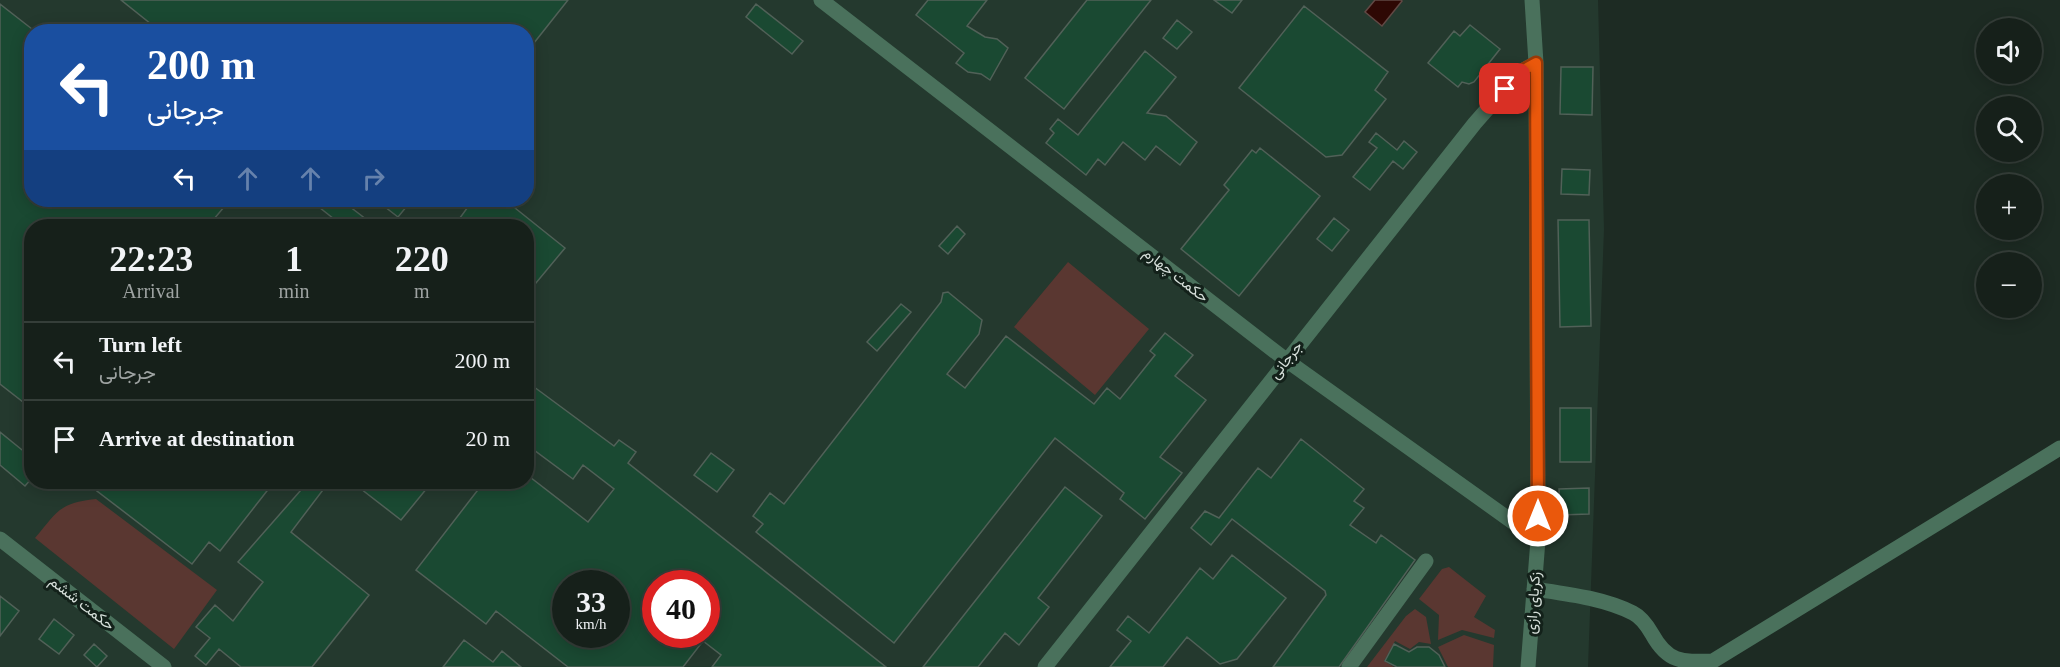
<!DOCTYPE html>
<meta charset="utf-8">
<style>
:root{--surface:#16201a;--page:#1f2823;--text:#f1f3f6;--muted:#9ea3a2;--line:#353e39}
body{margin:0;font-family:"Times New Roman",Vazirmatn,serif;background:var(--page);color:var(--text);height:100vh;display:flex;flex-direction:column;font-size:22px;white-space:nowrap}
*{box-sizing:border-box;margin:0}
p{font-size:20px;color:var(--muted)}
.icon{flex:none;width:33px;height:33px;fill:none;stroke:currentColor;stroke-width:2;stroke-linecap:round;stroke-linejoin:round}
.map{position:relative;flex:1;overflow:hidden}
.sheet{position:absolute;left:24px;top:219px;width:510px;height:270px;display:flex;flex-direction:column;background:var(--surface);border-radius:24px;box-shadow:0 3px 15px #0003,0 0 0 2px var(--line)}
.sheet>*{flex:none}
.top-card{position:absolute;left:24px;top:24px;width:510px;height:183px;border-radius:24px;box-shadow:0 3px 15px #0003,0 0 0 2px var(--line);background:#1a4fa0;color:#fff;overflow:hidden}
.tools{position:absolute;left:1976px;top:18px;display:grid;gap:12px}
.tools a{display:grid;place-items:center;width:66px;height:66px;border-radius:50%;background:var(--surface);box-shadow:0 3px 15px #0003,0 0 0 2px var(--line);font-size:30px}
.speed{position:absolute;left:552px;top:570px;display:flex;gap:12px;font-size:30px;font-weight:700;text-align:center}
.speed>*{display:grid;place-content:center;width:78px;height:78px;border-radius:50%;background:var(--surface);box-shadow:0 3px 15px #0003,0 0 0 2px var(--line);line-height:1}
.speed small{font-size:15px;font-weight:400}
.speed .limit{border:9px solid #d22;background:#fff;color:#111}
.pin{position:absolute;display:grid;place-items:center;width:51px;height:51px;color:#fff;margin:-26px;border-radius:12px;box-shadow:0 3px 9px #0006}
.me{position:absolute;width:66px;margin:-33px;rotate:0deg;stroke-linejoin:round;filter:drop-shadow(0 0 4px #0008)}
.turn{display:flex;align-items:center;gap:21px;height:126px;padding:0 24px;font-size:27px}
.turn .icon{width:78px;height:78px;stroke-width:2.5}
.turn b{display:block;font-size:42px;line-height:51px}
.lanes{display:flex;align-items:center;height:57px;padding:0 24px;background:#0003;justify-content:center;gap:30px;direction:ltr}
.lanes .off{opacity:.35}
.eta{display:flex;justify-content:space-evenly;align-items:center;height:102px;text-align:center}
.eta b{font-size:36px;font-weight:600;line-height:42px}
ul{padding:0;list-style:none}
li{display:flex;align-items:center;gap:18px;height:78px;padding:0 24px;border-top:2px solid var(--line)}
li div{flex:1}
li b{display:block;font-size:22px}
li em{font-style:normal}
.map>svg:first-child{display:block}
.built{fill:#24392e;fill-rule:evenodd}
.green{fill:#5a3731}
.water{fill:#2e0804;stroke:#604844;stroke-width:1.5}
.building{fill:#1a4932;stroke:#516158;stroke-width:1.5;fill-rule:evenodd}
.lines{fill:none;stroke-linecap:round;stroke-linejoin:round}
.minor{stroke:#4a715c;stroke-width:15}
.route-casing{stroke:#983908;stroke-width:15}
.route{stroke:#ea580c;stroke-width:10}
.labels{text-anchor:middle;stroke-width:6;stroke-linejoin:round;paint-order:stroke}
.street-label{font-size:15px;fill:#d6dfda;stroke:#13211a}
</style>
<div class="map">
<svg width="2060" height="667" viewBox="0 0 2060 667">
<rect width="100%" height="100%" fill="#1d2b23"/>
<path class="built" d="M 0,0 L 1598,0 L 1604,229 L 1588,667 L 0,667 ZM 32,32 L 526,32 L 526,200 L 32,200 ZM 32,226 L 526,226 L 526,482 L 32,482 ZM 566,584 L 616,584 L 616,634 L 566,634 ZM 656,584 L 706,584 L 706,634 L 656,634 Z"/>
<path class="green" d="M 1068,262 L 1149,329 L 1095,395 L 1014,327 Z
M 96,499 L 217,590 L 174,649 L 35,538 C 58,511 59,503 96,499 Z
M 1449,567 L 1486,596 L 1474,617 L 1495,630 L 1494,638 L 1462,630 L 1438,640 L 1439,615 L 1419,599 L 1442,569 Z
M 1415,609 L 1426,617 L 1431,644 L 1419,642 L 1410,649 L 1395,641 L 1384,661 L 1394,667 L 1367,667 L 1406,616 Z
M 1464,635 L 1494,645 L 1493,667 L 1448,667 L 1438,647 Z"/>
<path class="water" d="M 1375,0 L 1401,0 L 1402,1 L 1382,26 L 1365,12 Z"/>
<path class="building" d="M 121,0 L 568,0 L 526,53 L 526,32 L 161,32 Z
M 928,0 L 987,0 L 967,26 L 985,37 L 997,39 L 1008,48 L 990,80 L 981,74 L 968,72 L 956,63 L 964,53 L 916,15 Z
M 1087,0 L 1151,0 L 1064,109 L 1025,78 Z
M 1214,0 L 1242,0 L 1232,13 Z
M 0,4 L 32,29 L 32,200 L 230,200 L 208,226 L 32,226 L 32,409 L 0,384 Z
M 756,4 L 803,41 L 792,54 L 746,17 Z
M 1304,6 L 1388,72 L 1375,90 L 1386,99 L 1342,155 L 1326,157 L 1239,88 Z
M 1177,20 L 1192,32 L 1177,49 L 1163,38 Z
M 1470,25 L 1500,49 L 1474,82 L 1469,84 L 1462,82 L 1458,87 L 1428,63 L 1454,31 L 1460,36 Z
M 1145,51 L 1176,77 L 1147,113 L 1166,116 L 1197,142 L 1180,165 L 1156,146 L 1145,160 L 1123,142 L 1105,165 L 1098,159 L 1086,175 L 1046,143 L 1054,133 L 1050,129 L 1058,119 L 1078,135 Z
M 1561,67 L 1593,67 L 1592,115 L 1560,114 Z
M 1376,133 L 1397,150 L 1404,141 L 1417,152 L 1403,169 L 1393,161 L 1370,190 L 1353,177 L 1377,148 L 1369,142 Z
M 1260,148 L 1320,196 L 1239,296 L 1181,249 L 1229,190 L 1224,185 L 1252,150 L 1256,153 Z
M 1562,169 L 1590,170 L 1589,195 L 1561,194 Z
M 310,200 L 341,200 L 375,226 L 343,226 Z
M 376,200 L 412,200 L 398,217 Z
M 473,200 L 505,200 L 565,248 L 526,295 L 526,226 L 454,226 Z
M 1334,218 L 1349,230 L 1332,251 L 1317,239 Z
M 1558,220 L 1589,220 L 1591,326 L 1560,327 Z
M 957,226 L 965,234 L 948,254 L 939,246 Z
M 948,292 L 982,320 L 979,334 L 947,374 L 965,388 L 1006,336 L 1094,404 L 1107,388 L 1120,399 L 1155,355 L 1150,351 L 1165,333 L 1193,355 L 1175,376 L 1206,400 L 1160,457 L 1182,473 L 1145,519 L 1120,499 L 1124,493 L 1055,438 L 894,643 L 756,532 L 763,524 L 753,516 L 770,493 L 784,504 L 941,302 L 943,293 Z
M 901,304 L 911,312 L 877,351 L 867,342 Z
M 526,381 L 614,446 L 619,440 L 636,452 L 628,463 L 886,667 L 712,667 L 721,655 L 703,641 L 683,667 L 568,667 L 496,611 L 486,624 L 416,570 L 484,482 L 526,482 L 526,474 L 588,522 L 614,489 L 583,465 L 573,479 L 526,444 ZM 566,584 L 616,584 L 616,634 L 566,634 ZM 656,584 L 706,584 L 706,634 L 656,634 Z
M 1560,408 L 1591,408 L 1591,462 L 1560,462 Z
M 0,432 L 32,458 L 32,478 L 25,486 L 0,465 Z
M 1301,439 L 1364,489 L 1354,501 L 1364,508 L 1350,525 L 1376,543 L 1381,535 L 1415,560 L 1339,667 L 1273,667 L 1326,595 L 1325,591 L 1232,519 L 1211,545 L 1191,528 L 1205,511 L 1219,518 L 1258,468 L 1271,478 Z
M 711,453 L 734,470 L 717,492 L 694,475 Z
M 104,482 L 274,482 L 220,551 L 209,542 L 192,564 L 97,491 Z
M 308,482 L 329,482 L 291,532 L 369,595 L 312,667 L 241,667 L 219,649 L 206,665 L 195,656 L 210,638 L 196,627 L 215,605 L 233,621 L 255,592 L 263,582 L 238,562 Z
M 352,482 L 432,482 L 401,520 Z
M 1065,487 L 1102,516 L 1038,598 L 1049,607 L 1019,645 L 1005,633 L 978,667 L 923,667 Z
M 1589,488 L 1589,514 L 1560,515 L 1559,489 Z
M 1232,555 L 1286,598 L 1237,659 L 1220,664 L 1187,637 L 1163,667 L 1110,667 L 1131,641 L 1117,630 L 1128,616 L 1149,633 L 1200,568 L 1213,579 Z
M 0,596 L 19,611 L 0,636 Z
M 54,619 L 74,635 L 59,654 L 39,639 Z
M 464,640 L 493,662 L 502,651 L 521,667 L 443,667 Z
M 94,644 L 107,656 L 97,667 L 84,655 Z
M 1394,644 L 1409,652 L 1417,647 L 1429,647 L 1439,655 L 1445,667 L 1397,667 L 1385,661 Z"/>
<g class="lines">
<path class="minor" d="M 821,0 L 1286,360 L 1538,540
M 0,539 L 164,667
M 1534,589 C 1567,594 1603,598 1633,613 C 1641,617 1648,627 1652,634 C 1668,663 1682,662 1713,661 L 2060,448
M 1045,667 L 1475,123 L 1520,72 L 1536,63
M 1349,667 L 1426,561
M 1528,667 L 1538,540 L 1536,63 L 1532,0"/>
</g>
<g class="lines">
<defs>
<path id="route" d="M 1505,89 L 1520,72 L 1536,63 L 1538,516"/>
</defs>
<use href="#route" class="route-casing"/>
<use href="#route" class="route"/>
</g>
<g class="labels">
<g class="street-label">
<text transform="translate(1176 275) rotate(38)" y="5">حکمت چهارم</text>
<text transform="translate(1286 360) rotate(-52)" y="5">جرجانی</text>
<text transform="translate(82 603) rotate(38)" y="5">حکمت ششم</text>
<text transform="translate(1533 603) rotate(-86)" y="5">زکریای رازی</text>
</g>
</g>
</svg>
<div class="tools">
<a><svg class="icon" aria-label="sound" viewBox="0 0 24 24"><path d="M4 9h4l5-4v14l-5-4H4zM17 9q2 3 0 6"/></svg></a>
<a><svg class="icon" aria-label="search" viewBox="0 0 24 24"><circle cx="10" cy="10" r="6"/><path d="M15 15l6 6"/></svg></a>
<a>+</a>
<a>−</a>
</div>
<div class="speed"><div>33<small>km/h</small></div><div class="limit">40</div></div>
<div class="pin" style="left:1505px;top:89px;background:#d93025"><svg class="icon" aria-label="arrive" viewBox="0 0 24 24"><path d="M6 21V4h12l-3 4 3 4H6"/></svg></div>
<svg class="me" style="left:1538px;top:516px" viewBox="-20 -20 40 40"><circle r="17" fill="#ea580c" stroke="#fff" stroke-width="3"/><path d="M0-11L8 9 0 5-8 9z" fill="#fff"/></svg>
<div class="top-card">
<div class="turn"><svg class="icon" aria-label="left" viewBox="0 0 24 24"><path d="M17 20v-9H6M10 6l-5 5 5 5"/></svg><div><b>200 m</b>جرجانی</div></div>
<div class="lanes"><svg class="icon" aria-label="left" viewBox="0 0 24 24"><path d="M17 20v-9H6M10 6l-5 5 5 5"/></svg><svg class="icon off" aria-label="ahead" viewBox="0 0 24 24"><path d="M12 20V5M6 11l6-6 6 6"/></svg><svg class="icon off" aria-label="ahead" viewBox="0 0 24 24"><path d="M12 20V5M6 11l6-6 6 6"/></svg><svg class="icon off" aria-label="right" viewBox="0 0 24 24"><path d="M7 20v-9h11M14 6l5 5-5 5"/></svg></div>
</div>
<section class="sheet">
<div class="eta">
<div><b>22:23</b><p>Arrival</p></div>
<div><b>1</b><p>min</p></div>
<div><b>220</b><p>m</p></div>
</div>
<ul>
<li><svg class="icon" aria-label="left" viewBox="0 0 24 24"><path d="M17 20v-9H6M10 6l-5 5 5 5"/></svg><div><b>Turn left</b><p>جرجانی</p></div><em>200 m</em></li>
<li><svg class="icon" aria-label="arrive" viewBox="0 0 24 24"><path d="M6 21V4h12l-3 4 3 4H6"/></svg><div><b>Arrive at destination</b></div><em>20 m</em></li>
</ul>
</section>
</div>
